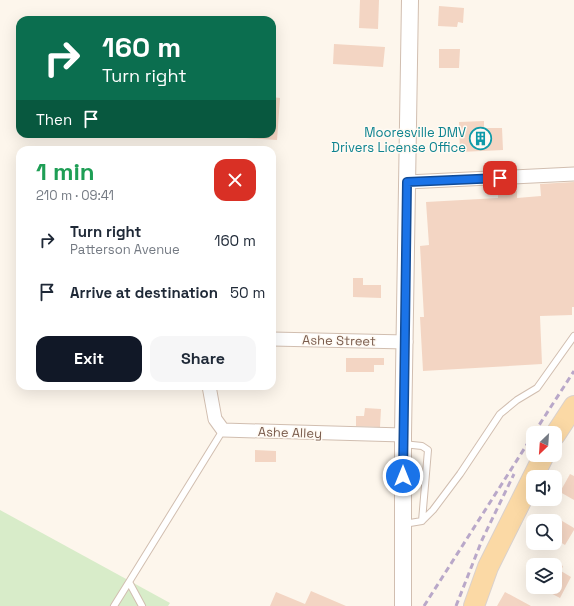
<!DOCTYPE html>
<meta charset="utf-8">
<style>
:root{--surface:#fff;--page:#f6f6f7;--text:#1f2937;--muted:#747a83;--accent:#111827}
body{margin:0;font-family:"Space Grotesk",sans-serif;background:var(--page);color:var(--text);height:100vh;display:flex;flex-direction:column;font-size:15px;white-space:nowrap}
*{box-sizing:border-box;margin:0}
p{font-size:13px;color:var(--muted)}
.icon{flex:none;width:22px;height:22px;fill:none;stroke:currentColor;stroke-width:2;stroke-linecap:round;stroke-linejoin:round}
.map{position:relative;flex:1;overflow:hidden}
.drawer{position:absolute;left:16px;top:146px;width:260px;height:244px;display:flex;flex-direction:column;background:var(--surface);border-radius:12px;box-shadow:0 4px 16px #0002}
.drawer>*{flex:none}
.banner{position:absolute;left:16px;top:16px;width:260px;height:122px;border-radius:12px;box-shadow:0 4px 16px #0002;background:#0b6e4f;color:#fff;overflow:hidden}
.needle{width:26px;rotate:205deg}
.buttons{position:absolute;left:526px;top:426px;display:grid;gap:8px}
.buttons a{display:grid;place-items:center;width:36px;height:36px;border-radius:8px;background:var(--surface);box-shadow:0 4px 16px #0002;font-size:20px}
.pin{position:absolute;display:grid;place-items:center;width:34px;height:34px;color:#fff;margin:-17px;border-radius:8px;box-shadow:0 2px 6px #0006}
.me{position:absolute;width:44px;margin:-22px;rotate:0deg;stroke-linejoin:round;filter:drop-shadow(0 0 3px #0008)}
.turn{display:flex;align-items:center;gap:14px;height:84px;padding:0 20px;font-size:18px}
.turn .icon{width:52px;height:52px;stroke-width:2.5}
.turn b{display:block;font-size:28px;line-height:34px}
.then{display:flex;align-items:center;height:38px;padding:0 20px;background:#0003;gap:8px;font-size:15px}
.round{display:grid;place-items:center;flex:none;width:42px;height:42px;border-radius:12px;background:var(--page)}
.overview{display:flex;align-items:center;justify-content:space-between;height:68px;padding:0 20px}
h1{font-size:24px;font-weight:700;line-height:30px;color:#1e9e55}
.button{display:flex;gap:8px;margin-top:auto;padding:8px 20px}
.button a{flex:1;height:46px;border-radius:12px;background:var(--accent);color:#fff;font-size:16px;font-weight:700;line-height:46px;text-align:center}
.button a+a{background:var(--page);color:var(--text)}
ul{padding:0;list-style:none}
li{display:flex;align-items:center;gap:12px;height:52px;padding:0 20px}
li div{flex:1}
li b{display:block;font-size:15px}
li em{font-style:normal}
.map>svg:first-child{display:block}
.green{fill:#d8ecc9}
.building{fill:#f3d5c3}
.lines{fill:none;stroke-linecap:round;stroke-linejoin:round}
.service-casing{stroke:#d1beb0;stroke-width:8}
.minor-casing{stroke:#d1beb0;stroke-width:15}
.tertiary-casing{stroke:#d1beb0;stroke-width:18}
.primary-casing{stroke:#dad1cd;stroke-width:22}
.service{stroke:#fff;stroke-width:6}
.minor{stroke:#fff;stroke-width:13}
.tertiary{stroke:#fff;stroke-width:16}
.primary{stroke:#fbd9a5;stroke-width:20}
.rail{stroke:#b9a8c9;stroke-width:3;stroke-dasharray:6 4;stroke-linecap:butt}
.route-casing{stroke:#114b97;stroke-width:10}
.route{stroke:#1a73e8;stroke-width:7}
.labels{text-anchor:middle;stroke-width:3;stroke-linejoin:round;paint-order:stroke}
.culture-label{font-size:13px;fill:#0d838f;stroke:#fffaf3;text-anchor:end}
.street-label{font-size:13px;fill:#7a5c4d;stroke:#fffaf3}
</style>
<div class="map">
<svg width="574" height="606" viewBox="0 0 574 606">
<rect width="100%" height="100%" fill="#fdf6ec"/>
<path class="green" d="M 0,510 L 170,603 L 168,606 L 0,606 Z"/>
<path class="building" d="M 360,0 L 379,0 L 378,29 L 359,28 Z
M 439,6 L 464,8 L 463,23 L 458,22 L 457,27 L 438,26 Z
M 334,44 L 385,47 L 383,67 L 333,64 Z
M 439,49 L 460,49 L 459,68 L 439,68 Z
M 272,97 L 280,98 L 277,140 L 245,138 L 245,134 L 272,134 Z
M 484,121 L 484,128 L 502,128 L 503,150 L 460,152 L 459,122 Z
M 574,182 L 574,307 L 572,307 L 572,315 L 540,316 L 542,364 L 423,371 L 420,317 L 424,317 L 420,246 L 429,245 L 426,202 L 498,198 L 498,192 L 517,191 L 517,198 L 541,196 L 540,184 Z
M 353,278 L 363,278 L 363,285 L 381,285 L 381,298 L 353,297 Z
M 346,358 L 384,358 L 384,365 L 374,365 L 374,372 L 346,372 Z
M 365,408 L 381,409 L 380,427 L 356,426 L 356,416 L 364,416 Z
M 255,450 L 276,451 L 276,462 L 255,462 Z
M 570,474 L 574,476 L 574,500 L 560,492 Z
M 552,515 L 574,528 L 574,530 L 565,545 L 555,539 L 555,521 L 548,521 Z
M 548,558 L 563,566 L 561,571 L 571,577 L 560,598 L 539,587 L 555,587 L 555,565 L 544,565 Z
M 311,591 L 346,606 L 270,606 L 276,592 L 305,604 Z
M 505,592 L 531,606 L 497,606 Z"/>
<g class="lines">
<defs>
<path id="service" d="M 403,444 L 422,446 L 428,450 L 422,521
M 404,524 L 422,521 L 433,510 L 460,474 L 500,414 L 517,400 L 537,388 L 574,336
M 129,582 L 223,430
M 114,606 L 129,582 L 142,606"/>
<path id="minor" d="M 407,182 L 574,174
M 272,339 L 406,342
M 209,386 L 215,419 L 223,430 L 403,435"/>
<path id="tertiary" d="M 403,606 L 403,435 L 410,0"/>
<path id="primary" d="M 555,435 L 574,406
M 474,606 L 488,567 L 544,455"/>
</defs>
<use href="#service" class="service-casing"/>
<use href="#minor" class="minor-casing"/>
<use href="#tertiary" class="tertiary-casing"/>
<use href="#primary" class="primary-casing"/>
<use href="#service" class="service"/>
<use href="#minor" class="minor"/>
<use href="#tertiary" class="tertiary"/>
<use href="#primary" class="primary"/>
<path class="rail" d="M 534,433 L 574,371
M 424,606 L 533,435
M 456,606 L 482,540 L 514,474"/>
</g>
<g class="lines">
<defs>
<path id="route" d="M 403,476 L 407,182 L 500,178"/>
</defs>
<use href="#route" class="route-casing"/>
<use href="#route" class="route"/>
</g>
<defs>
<symbol id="building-ring" viewBox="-11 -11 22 22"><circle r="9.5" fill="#fffaf3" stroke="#0f9aa8" stroke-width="1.5"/><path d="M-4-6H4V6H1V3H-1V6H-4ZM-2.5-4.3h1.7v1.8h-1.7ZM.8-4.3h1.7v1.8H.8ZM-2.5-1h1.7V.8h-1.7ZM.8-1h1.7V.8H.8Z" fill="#0f9aa8"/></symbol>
</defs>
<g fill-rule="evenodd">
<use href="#building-ring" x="468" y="126" width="25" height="25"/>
</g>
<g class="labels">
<g class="culture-label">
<text x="466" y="137">Mooresville DMV<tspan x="466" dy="15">Drivers License Office</tspan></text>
</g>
<g class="street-label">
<text transform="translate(339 340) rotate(1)" y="5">Ashe Street</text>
<text transform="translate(290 432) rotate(2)" y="5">Ashe Alley</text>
</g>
</g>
</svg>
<div class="buttons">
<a><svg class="needle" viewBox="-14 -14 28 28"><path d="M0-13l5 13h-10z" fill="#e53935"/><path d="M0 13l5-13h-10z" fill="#747a83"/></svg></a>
<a><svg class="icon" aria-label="sound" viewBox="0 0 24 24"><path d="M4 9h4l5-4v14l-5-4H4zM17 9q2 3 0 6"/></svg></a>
<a><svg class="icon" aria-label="search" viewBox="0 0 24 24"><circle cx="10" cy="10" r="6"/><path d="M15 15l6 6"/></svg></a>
<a><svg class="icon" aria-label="layers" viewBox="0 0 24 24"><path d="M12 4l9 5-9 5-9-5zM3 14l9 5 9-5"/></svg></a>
</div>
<div class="pin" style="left:500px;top:178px;background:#d93025"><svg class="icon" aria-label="arrive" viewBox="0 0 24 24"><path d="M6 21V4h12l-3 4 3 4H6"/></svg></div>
<svg class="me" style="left:403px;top:476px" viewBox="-20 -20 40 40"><circle r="17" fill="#1a73e8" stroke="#fff" stroke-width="3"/><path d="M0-11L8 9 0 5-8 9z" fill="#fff"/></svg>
<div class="banner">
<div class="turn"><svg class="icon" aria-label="right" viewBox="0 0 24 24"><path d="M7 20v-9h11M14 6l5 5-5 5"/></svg><div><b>160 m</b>Turn right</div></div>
<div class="then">Then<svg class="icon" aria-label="arrive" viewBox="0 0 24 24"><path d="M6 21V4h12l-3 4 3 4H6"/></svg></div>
</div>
<section class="drawer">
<div class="overview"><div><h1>1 min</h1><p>210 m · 09:41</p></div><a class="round" style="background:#d93025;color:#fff"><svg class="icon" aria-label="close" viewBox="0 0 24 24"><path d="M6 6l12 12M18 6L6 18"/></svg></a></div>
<ul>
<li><svg class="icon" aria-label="right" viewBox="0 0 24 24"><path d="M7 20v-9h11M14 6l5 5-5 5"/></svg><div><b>Turn right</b><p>Patterson Avenue</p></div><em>160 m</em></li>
<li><svg class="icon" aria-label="arrive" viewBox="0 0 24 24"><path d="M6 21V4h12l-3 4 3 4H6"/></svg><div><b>Arrive at destination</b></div><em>50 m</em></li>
</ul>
<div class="button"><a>Exit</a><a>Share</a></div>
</section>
</div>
